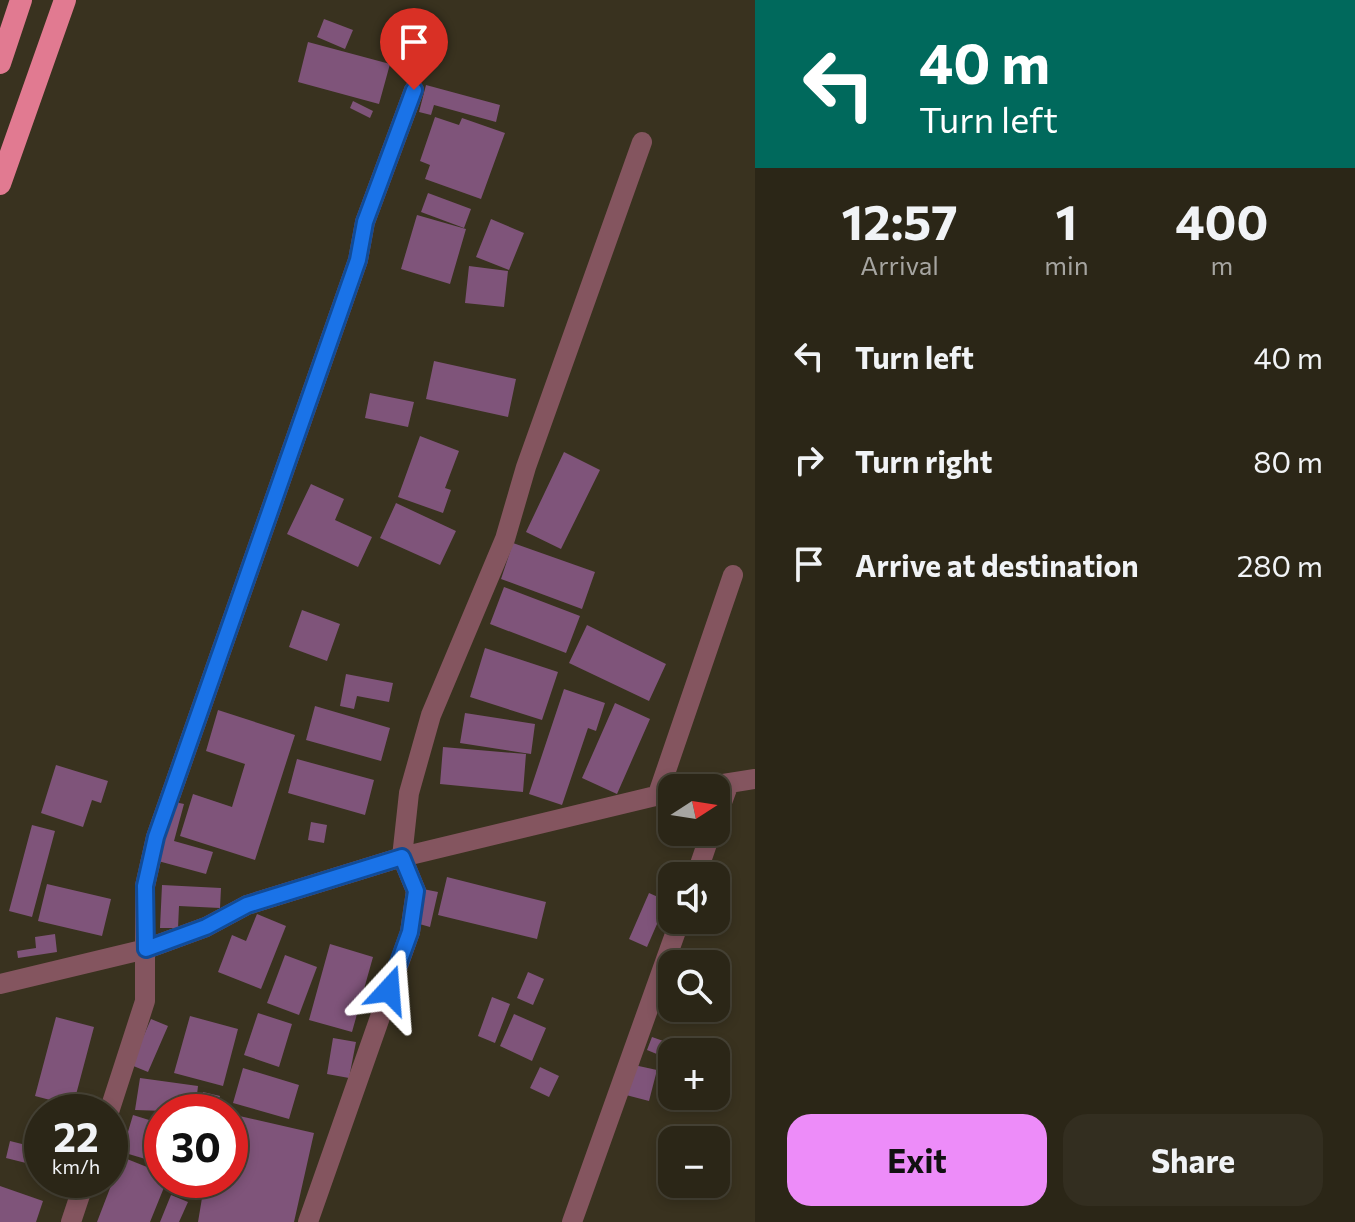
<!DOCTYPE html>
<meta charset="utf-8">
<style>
:root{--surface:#2b2617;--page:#332e20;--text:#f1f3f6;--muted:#a6a5a1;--line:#474336;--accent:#ed8cf9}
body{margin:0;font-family:Commissioner,sans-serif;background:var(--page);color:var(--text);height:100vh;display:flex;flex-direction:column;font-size:30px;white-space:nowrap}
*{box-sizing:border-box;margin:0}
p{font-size:26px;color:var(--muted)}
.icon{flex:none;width:44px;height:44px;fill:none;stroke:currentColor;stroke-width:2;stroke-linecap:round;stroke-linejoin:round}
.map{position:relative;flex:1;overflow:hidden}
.details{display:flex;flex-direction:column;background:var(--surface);width:600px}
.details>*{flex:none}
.guide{background:#00695c;color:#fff;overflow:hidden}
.needle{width:52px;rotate:78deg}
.buttons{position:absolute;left:658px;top:774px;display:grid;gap:16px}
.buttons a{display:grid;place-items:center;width:72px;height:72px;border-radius:16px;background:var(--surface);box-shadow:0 4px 12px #0003,0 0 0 2px var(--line);font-size:40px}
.speed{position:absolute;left:24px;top:1094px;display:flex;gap:16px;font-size:40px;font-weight:700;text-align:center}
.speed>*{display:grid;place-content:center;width:104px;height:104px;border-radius:50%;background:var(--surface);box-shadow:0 4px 12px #0003,0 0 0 2px var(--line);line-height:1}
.speed small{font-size:20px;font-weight:400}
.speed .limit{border:12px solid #d22;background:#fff;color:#111}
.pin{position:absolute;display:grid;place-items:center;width:68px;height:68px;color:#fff;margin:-82px -34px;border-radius:50% 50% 50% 0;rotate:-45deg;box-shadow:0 0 8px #0007}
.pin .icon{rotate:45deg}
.me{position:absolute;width:88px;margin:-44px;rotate:19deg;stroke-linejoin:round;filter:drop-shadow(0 0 6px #0008)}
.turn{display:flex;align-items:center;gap:28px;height:168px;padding:0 32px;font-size:36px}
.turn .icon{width:104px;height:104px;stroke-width:2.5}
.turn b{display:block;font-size:56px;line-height:68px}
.eta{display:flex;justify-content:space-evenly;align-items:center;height:136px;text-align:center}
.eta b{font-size:48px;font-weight:700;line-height:56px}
.cta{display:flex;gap:16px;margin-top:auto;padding:16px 32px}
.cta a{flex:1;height:92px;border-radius:24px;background:var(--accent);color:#111;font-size:32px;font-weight:700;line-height:92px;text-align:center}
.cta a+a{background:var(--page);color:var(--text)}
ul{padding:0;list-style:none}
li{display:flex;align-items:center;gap:24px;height:104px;padding:0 32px}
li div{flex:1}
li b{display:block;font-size:30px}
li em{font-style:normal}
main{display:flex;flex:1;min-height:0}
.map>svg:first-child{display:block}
.building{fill:#7f547a}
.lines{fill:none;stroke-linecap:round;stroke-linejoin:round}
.minor{stroke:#84555f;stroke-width:20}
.trunk{stroke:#e17a91;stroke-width:22}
.route-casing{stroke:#114b97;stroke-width:20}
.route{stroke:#1a73e8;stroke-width:14}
</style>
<main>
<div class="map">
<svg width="755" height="1222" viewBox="0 0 755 1222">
<rect width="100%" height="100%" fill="#39321f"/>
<path class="building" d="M 324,19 L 353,30 L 345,49 L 317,37 Z
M 430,27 L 444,30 L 439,49 L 426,45 Z
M 308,42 L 390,64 L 379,104 L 298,82 Z
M 426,85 L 500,105 L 496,122 L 434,105 L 431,115 L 419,112 Z
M 353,101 L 373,111 L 370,118 L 350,108 Z
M 435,117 L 459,125 L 462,118 L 505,133 L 481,199 L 425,179 L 430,165 L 420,161 Z
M 428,193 L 471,209 L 464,228 L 421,212 Z
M 417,215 L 466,229 L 450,284 L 401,269 Z
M 491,219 L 524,233 L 509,270 L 476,257 Z
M 469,266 L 508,271 L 504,307 L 465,303 Z
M 434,361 L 516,379 L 508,417 L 426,399 Z
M 370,393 L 414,402 L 408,427 L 365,418 Z
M 420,436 L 459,451 L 445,488 L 451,490 L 443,513 L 398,497 Z
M 564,452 L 600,470 L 561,549 L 526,532 Z
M 311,484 L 344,499 L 335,520 L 372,537 L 358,567 L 287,534 Z
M 396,503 L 456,531 L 440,565 L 380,538 Z
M 513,543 L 595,572 L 582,609 L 501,579 Z
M 504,587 L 580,616 L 566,653 L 490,624 Z
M 302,610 L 340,624 L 327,661 L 289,647 Z
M 587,625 L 666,664 L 649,701 L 569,663 Z
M 485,648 L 558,672 L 542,720 L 470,697 Z
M 346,674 L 393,683 L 389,702 L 357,696 L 354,709 L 340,706 Z
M 564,689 L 605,703 L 596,731 L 588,728 L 562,805 L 529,794 Z
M 615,703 L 650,719 L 617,794 L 582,778 Z
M 315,706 L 390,728 L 381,761 L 306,740 Z
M 218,710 L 295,735 L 255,860 L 180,836 L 193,794 L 232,807 L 245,764 L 206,751 Z
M 465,713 L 535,724 L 531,754 L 460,743 Z
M 443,747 L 526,754 L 523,792 L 440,784 Z
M 297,759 L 374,780 L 365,815 L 288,793 Z
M 56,765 L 108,781 L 101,803 L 92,800 L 83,827 L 41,813 Z
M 175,802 L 184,804 L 174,841 L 213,852 L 206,874 L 158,861 Z
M 311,822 L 327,825 L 324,843 L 308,840 Z
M 32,825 L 55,831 L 32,917 L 9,911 Z
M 447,877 L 546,902 L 537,939 L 438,915 Z
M 47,884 L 111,899 L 102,936 L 38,921 Z
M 162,885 L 221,888 L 220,908 L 179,906 L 178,928 L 160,928 Z
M 423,889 L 438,892 L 430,927 L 416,923 Z
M 649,893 L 667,901 L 647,947 L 629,939 Z
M 257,914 L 286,926 L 261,989 L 218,972 L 232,935 L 246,941 Z
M 55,934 L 57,952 L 18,958 L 17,951 L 36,948 L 35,937 Z
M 330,944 L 373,957 L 352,1032 L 309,1020 Z
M 285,955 L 317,967 L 299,1015 L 267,1003 Z
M 528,972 L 544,979 L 533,1005 L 517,998 Z
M 492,997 L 510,1004 L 495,1043 L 478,1036 Z
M 258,1013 L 292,1024 L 279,1067 L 244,1055 Z
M 514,1014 L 546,1028 L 532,1061 L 500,1046 Z
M 190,1016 L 238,1029 L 223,1086 L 174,1073 Z
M 56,1017 L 94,1027 L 73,1106 L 35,1096 Z
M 151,1019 L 168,1026 L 148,1072 L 131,1065 Z
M 652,1037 L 669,1043 L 664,1057 L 647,1050 Z
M 333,1038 L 356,1042 L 349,1078 L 327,1074 Z
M 634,1065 L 657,1070 L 649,1101 L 626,1095 Z
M 540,1067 L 559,1076 L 549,1097 L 530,1088 Z
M 243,1068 L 299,1085 L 289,1119 L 233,1103 Z
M 140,1078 L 198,1086 L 195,1112 L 135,1110 Z
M 203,1092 L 220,1096 L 215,1112 L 198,1112 Z
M 133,1115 L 162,1124 L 162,1164 L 122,1152 Z
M 235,1115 L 314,1133 L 294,1222 L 198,1222 L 205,1180 L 230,1180 L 230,1139 Z
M 10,1141 L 42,1149 L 42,1167 L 6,1158 Z
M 122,1157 L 162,1173 L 162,1180 L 167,1180 L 150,1222 L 97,1222 Z
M 0,1186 L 43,1201 L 36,1222 L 0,1222 Z
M 171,1195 L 188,1202 L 179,1222 L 160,1222 Z"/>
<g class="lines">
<path class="minor" d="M 698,788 L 755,779
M 658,794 L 733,575
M 716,819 L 729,783
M 696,876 L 711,832
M 0,984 L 146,949 L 206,927 L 247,905 L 402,857 L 672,792
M 109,1112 L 145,1001 L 145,886 L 156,837 L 358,260 L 365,222 L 414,90
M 71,1222 L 85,1180
M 308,1222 L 410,932 L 416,891 L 402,857 L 409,793 L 431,715 L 505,539 L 526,467 L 642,142
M 572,1222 L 680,920"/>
<path class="trunk" d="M 0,63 L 21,0
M 0,184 L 65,0"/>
</g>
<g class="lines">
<defs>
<path id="route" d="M 389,990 L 410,932 L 416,891 L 402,857 L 247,905 L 206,927 L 146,949 L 145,886 L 156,837 L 358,260 L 365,222 L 414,90"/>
</defs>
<use href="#route" class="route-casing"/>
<use href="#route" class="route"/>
</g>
</svg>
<div class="buttons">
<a><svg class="needle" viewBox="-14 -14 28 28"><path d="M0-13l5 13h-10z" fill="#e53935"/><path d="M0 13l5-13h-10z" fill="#a6a5a1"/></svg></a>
<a><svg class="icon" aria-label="sound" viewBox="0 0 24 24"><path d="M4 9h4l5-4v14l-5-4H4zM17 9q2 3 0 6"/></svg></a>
<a><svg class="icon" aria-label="search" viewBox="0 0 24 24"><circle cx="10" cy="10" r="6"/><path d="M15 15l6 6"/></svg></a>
<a>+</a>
<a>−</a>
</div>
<div class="speed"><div>22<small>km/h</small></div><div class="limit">30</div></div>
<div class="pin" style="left:414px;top:90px;background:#d93025"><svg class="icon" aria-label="arrive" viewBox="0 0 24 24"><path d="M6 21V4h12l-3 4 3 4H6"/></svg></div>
<svg class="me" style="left:389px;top:990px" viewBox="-20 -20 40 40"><path d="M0-17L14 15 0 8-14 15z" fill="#1a73e8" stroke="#fff" stroke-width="4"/></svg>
</div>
<section class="details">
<div class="guide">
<div class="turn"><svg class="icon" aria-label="left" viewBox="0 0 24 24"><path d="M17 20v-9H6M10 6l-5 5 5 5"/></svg><div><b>40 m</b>Turn left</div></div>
</div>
<div class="eta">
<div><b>12:57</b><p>Arrival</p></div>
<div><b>1</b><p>min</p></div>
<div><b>400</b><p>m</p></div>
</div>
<ul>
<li><svg class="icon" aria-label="left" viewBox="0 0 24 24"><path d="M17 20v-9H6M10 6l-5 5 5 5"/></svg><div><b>Turn left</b></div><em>40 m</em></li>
<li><svg class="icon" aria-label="right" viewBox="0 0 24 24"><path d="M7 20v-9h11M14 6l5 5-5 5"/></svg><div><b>Turn right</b></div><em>80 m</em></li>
<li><svg class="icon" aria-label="arrive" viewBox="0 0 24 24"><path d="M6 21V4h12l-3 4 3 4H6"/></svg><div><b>Arrive at destination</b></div><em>280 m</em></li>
</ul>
<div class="cta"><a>Exit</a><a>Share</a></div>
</section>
</main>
